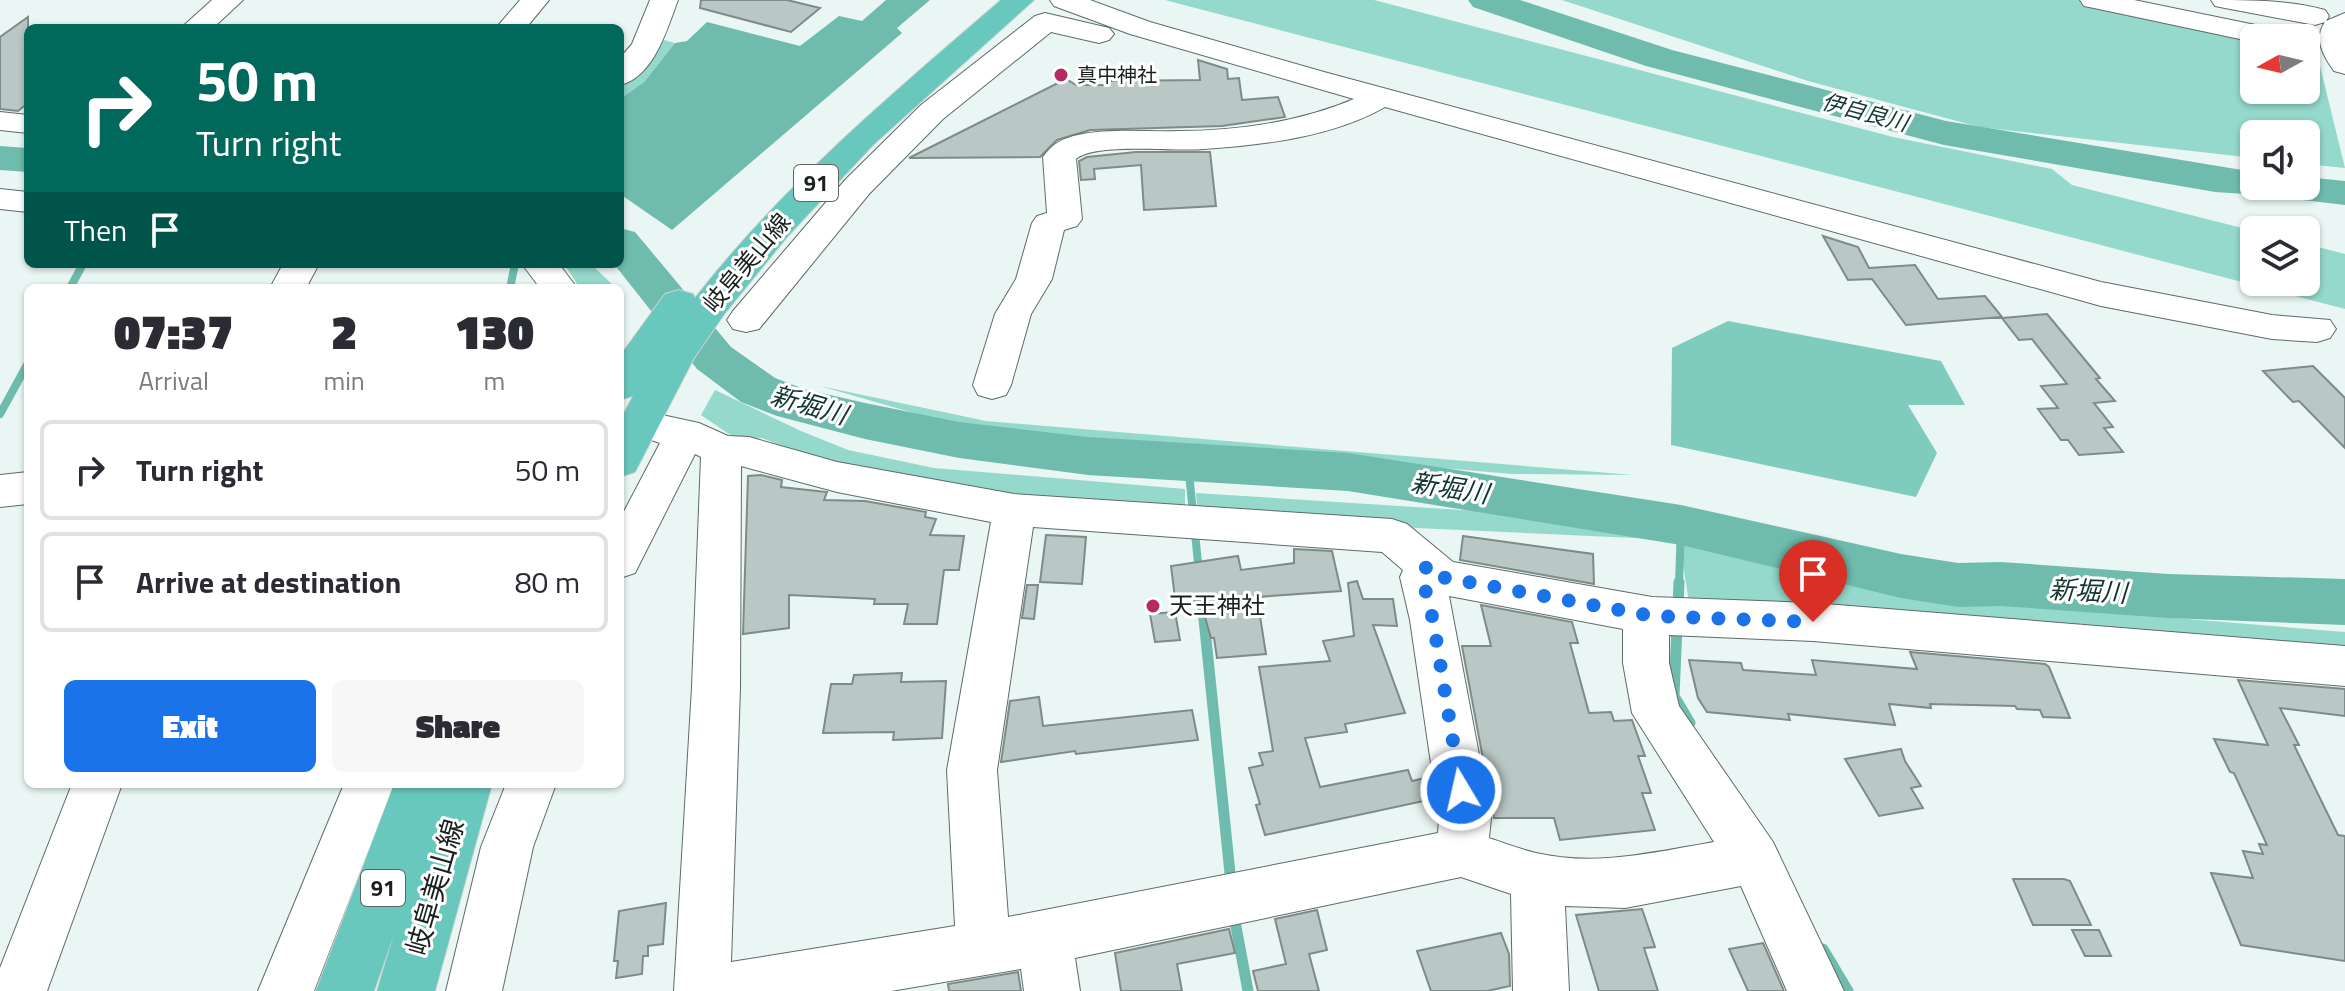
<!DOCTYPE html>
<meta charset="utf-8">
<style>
:root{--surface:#fff;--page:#f7f7f7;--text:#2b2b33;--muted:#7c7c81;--line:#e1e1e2;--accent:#1a73e8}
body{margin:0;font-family:"Titillium Web","Noto Sans JP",sans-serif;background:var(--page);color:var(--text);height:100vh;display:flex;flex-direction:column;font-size:30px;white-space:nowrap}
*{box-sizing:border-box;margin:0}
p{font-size:26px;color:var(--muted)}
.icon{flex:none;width:44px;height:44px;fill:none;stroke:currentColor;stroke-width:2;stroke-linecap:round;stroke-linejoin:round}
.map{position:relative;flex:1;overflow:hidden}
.details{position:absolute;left:24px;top:284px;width:600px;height:504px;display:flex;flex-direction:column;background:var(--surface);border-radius:12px;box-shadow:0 2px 6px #0004}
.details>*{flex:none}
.hud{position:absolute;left:24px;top:24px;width:600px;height:244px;border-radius:12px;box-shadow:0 2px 6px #0004;background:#00695c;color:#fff;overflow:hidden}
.needle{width:52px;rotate:262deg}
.tools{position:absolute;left:2240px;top:24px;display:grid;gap:16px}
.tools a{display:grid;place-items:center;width:80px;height:80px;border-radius:12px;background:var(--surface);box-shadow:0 2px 6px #0004;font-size:40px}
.pin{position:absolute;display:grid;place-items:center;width:68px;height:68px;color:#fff;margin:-82px -34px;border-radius:50% 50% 50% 0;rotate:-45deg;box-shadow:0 0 8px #0007}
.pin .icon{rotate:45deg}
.me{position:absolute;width:88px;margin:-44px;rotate:351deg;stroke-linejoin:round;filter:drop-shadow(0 0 6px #0008)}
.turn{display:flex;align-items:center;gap:28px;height:168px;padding:0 40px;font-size:36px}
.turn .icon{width:104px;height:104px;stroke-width:2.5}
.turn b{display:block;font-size:56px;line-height:68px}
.then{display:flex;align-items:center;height:76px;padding:0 40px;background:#0003;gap:16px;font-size:30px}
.eta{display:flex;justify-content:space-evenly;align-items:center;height:136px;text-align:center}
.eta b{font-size:48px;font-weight:800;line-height:56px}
.cta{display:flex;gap:16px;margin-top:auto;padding:16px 40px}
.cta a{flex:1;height:92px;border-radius:12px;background:var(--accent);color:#fff;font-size:32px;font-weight:800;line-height:92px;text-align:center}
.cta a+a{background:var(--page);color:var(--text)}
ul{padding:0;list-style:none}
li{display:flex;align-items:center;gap:24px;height:100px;margin:0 16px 12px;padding:0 24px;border:4px solid var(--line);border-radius:12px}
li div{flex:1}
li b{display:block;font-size:30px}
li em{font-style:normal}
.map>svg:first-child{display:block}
.green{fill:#95d9cc}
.forest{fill:#7fcbbd}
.water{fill:#6fbcae}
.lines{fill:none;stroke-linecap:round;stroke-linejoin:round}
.stream-far1{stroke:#6fbcae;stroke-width:8}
.stream{stroke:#6fbcae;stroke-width:11}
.river{fill:#6fbcae;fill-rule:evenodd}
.building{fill:#bac8c5;stroke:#7e8b88;stroke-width:2}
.minor-casing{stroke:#5f6b69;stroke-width:2}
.major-casing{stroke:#d1d2d2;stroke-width:2}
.minor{fill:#fff;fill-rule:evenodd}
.major{fill:#69c8bd;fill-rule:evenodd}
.route{stroke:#1a73e8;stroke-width:14;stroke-dasharray:0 25.2}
.poi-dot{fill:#b72b64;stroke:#fff;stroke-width:3}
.labels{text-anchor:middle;stroke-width:6;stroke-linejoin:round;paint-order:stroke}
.far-poi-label{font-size:20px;fill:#1b201f;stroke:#fff;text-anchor:start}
.far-water-label{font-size:22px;font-style:italic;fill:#123731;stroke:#fff}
.shield{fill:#fff;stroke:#5f6362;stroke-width:2}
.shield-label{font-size:22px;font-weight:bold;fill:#1b201f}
.street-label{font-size:24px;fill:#1b201f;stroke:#fff}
.poi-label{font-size:24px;fill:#1b201f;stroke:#fff;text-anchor:start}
.water-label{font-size:26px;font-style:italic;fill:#123731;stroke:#fff}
.near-street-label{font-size:28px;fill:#1b201f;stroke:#fff}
</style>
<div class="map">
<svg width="2345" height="991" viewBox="0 0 2345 991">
<rect width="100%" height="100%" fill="#e9f6f3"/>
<path class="green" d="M 1165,0 L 1374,0 L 1893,137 L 2052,169 L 2072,185 L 2254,231 L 2254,282 L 2306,282 L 2306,244 L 2345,254 L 2345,309 Z
M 1562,0 L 2078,0 L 2259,38 L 2254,38 L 2254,90 L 2306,90 L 2306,48 L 2316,50 L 2345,168 L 2306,164 L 2306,134 L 2254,134 L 2254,158 L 1979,127 L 1808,81 Z
M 660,39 L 675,43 L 644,82 L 620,99 L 620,83 Z
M 564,264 L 591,264 L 616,288 L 580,288 Z
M 820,386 L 986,421 L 1633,475 L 1512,474 L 962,427 Z
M 715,390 L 801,431 L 848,450 L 934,468 L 1185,489 L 1185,509 L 987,492 L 832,466 L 762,438 L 739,441 L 701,415 Z
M 1196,493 L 1571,517 L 1644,529 L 1656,539 L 1198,518 Z
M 1703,542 L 1909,596 L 2345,632 L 2345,653 L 1689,602 L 1680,546 Z"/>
<path class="forest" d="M 1728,321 L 1941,361 L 1965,405 L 1908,405 L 1937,453 L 1916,497 L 1671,445 L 1672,348 Z"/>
<path class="water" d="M 886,0 L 930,0 L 897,28 L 902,33 L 672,230 L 620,194 L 620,99 L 644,82 L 675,43 L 687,41 L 707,22 L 800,46 L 839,16 L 862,21 Z"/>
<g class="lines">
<path class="stream-far1" d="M 70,288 L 83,264
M 510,288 L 515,264
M 0,414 L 28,363
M 1189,473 L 1199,573
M 1679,584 L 1681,525"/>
<path class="stream" d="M 1202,600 L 1231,883
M 1678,607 L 1679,582
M 1677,626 L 1674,696 L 1690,723
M 1234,916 L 1248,991
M 1823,949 L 1848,991"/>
<path class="river" d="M 1468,0 L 1520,0 L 1672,50 L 1946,121 L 2254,172 L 2254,186 L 2306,186 L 2306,177 L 2345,181 L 2345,205 L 2261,195 L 2215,192 L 1944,145 L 1646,66 L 1473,7 Z
M 0,146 L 28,148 L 28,172 L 0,170 Z
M 620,228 L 635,232 L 731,347 L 775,378 L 804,389 L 865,403 L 959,422 L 1088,437 L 1348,453 L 1681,505 L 1901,554 L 1958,563 L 2001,562 L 2168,574 L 2345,579 L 2345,625 L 2168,618 L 2001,606 L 1958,607 L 1901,598 L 1681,545 L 1348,491 L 1088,475 L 959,458 L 865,439 L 777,416 L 741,402 L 697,369 L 614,264 L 620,264 Z"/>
</g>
<path class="building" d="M 701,0 L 787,0 L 820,8 L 791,32 L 700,8 Z
M 28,17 L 28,103 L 18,111 L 0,109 L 0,37 Z
M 1198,60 L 1227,69 L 1228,79 L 1239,78 L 1242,100 L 1278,97 L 1285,117 L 1222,126 L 1090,130 L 1057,140 L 1040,157 L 909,158 L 1066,79 L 1076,85 L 1109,85 L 1110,81 L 1200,80 Z
M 1136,152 L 1210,152 L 1216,206 L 1144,210 L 1141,165 L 1094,169 L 1095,179 L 1081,180 L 1079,161 L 1087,157 Z
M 1823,236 L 1858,247 L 1869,268 L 1915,265 L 1938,299 L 1985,296 L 2002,317 L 1906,325 L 1872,279 L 1848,280 Z
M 2047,314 L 2100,378 L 2096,379 L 2115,401 L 2094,403 L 2113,427 L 2104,428 L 2123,452 L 2079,455 L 2068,440 L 2061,440 L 2038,409 L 2058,408 L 2041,386 L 2067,384 L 2032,339 L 2019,340 L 2002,318 Z
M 2313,366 L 2345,398 L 2345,448 L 2299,401 L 2293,402 L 2263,371 Z
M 761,475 L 782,480 L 781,487 L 827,492 L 824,500 L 865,501 L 926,512 L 925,517 L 936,519 L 930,535 L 964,536 L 959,570 L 944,570 L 937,624 L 904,624 L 908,604 L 874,604 L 875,599 L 789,595 L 789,628 L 743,634 L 748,476 Z
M 1046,535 L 1086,537 L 1082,584 L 1040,582 Z
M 1463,536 L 1593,554 L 1594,584 L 1460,560 Z
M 1294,549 L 1332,551 L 1341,591 L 1257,597 L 1266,654 L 1217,658 L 1214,638 L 1211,638 L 1200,600 L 1176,606 L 1171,566 L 1238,556 L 1241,570 L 1294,563 Z
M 1357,581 L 1363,599 L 1393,599 L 1397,626 L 1373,625 L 1405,713 L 1345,724 L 1347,732 L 1305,738 L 1320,787 L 1408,770 L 1412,781 L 1430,777 L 1433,799 L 1265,835 L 1256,805 L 1260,804 L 1249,768 L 1263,765 L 1259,753 L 1273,751 L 1259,667 L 1330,661 L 1323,641 L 1354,636 L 1348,583 Z
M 1027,585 L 1038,585 L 1034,619 L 1022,618 Z
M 1481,605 L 1572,622 L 1578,643 L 1570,643 L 1589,713 L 1611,712 L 1614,721 L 1632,720 L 1645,756 L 1638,756 L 1651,793 L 1642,793 L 1655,830 L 1560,840 L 1554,818 L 1494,818 L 1462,646 L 1491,646 Z
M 1175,612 L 1180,640 L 1155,642 L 1150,614 Z
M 1910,652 L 2045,664 L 2049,667 L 2070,718 L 2043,717 L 2040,710 L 2017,709 L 2015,706 L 1930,704 L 1931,708 L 1889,704 L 1895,725 L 1788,714 L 1790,720 L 1707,712 L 1698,698 L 1689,660 L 1741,663 L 1743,670 L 1816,675 L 1812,660 L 1917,669 Z
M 902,673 L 901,682 L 946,681 L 942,738 L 893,740 L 894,732 L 823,733 L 831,684 L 852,684 L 854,675 Z
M 2238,680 L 2345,689 L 2345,716 L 2280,708 L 2299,745 L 2294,745 L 2338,835 L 2345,836 L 2345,961 L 2241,945 L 2211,873 L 2253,878 L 2243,851 L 2263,854 L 2259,844 L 2267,845 L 2234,773 L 2230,772 L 2214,739 L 2268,745 Z
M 1039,697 L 1043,726 L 1192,710 L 1198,740 L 1076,754 L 1075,751 L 1001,762 L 1010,701 Z
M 1901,749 L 1905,761 L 1921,786 L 1911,788 L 1923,808 L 1879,816 L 1845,759 Z
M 2013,879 L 2064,879 L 2070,881 L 2091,925 L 2033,925 Z
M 666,903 L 663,944 L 648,946 L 648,956 L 643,956 L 642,974 L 616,978 L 618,961 L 614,961 L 619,911 Z
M 1642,909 L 1655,947 L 1644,948 L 1658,991 L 1599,991 L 1576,915 Z
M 1317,910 L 1327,950 L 1309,954 L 1319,991 L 1258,991 L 1253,971 L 1286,964 L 1275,919 Z
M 1229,929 L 1235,953 L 1177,964 L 1182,991 L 1121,991 L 1115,953 Z
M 2072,930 L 2099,930 L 2111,956 L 2085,956 Z
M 1501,933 L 1509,954 L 1510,986 L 1487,991 L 1431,991 L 1417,951 Z
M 1763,943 L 1784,991 L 1748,991 L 1729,949 Z
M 1018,972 L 1021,991 L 949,991 L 948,984 Z"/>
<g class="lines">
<defs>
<path id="minor" d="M 212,0 L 243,0 L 213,28 L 181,28 Z
M 520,0 L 549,0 L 526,28 L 496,28 Z
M 650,0 L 678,0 C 667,29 654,77 620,85 L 620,58 L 632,44 Z
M 1050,0 L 1090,0 L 1150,22 L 1324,72 L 2101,282 L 2272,315 L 2330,320 L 2336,329 L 2330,338 L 2317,342 L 2272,339 L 2101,306 L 1385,107 C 1333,137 1263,145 1204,149 C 1174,152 1096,142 1076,159 L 1082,219 L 1077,226 L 1064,230 L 1052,279 L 1031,314 L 1011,385 L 1006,395 L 992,399 L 978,395 L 973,385 L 995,314 L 1016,279 L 1032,223 L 1037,216 L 1047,213 L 1043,157 C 1052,144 1063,138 1078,135 C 1110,128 1145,132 1178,131 C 1236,131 1300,122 1354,99 L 1130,34 L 1054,6 Z
M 2080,0 L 2134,0 L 2275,29 L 2285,32 L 2290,38 L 2254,38 L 2254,42 L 2094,8 L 2084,6 Z
M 2211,0 C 2250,0 2287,0 2325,10 L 2329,16 L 2326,21 L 2345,13 L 2345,74 L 2334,71 C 2324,57 2313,39 2325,22 L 2315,25 L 2225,8 L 2215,6 Z
M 1045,13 L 1109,28 L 1114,34 L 1109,40 L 1099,43 L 1051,32 L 943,119 L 869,194 L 759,329 L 746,332 L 733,329 L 727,320 L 733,311 L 845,180 L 921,105 L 1035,16 Z
M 0,112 L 28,115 L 28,133 L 0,130 Z
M 0,189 L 28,192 L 28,212 L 0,209 Z
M 283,264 L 319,264 L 306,288 L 270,288 Z
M 522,264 L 559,264 L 577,288 L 540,288 Z
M 662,415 L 699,423 L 728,436 L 749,437 L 837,462 L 1014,494 L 1392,519 L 1407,524 L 1453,562 L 1652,597 L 1813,603 L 2345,646 L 2345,686 L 1813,641 L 1669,635 L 1669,663 L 1679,706 L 1773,842 L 1844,991 L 1787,991 L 1741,886 L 1625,908 L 1565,906 L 1569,991 L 1513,991 L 1511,894 L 1461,877 L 1075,958 L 1080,991 L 1024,991 L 1021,969 L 891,991 L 674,991 L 692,687 L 701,457 L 695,454 L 635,573 L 620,578 L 620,519 L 660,443 L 648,439 L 642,429 L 648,419 ZM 741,466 L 837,492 L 991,522 L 947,770 L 955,926 L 731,962 L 740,687 ZM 1033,527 L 1382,552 L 1403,570 L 1400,577 L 1410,620 L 1439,818 L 1438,833 L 1008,917 L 997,770 ZM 1449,596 L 1623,629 L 1623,663 L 1632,713 L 1714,842 C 1655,852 1596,867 1536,853 C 1520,849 1504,843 1489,838 L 1491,818 Z
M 28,472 L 28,504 L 0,507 L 0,475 Z
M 72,784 L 122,784 L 47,991 L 0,991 L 0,968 Z
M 344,784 L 394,784 L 314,991 L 258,991 Z
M 506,784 L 556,784 L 533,847 L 502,991 L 446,991 L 481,847 Z"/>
<path id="major" d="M 1001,0 L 1034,0 L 873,145 L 787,237 L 725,313 L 694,358 L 635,472 L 620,477 L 620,421 L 633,396 L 620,400 L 620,356 L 665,294 L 679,290 L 693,294 L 695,298 C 783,185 893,93 1001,0 Z
M 394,784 L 492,784 L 435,991 L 377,991 L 394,934 L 374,991 L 316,991 Z"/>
</defs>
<use href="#minor" class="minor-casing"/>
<use href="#major" class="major-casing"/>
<use href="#minor" class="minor"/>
<use href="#major" class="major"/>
</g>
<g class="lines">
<path class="route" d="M 1461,790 L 1433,620 L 1422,577 L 1427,565 L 1441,577 L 1652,616 L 1813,622"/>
</g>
<g class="poi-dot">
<circle cx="1061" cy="75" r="8"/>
<circle cx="1153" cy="606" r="8"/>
</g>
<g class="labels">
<g class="far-poi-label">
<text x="1077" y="82">真中神社</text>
</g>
<g class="far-water-label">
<text transform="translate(1865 112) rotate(15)" y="8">伊自良川</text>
</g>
<g class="shield">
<rect x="794" y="165" width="44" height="36" rx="6"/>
<rect x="361" y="870" width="44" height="36" rx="6"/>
</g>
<g class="shield-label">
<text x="816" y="191">91</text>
<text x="383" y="896">91</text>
</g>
<g class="street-label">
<text transform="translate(747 263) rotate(-50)" y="8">岐阜美山線</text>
</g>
<g class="poi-label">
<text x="1169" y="614">天王神社</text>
</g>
<g class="water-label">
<text transform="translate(809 405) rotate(16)" y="9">新堀川</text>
<text transform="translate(1450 488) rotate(9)" y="9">新堀川</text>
<text transform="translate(2088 591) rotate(3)" y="9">新堀川</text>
</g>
<g class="near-street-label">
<text transform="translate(435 887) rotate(-74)" y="10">岐阜美山線</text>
</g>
</g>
</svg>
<div class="tools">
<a><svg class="needle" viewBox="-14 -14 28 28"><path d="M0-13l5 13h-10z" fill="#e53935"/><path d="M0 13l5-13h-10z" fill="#7c7c81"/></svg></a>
<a><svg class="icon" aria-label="sound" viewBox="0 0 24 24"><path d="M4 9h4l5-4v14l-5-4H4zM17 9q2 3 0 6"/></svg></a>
<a><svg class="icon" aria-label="layers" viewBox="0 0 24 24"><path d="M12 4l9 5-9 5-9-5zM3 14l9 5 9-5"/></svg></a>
</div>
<div class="pin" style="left:1813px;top:622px;background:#d93025"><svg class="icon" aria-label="arrive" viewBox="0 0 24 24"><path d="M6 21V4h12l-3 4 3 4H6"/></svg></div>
<svg class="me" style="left:1461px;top:790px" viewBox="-20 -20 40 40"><circle r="17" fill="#1a73e8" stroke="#fff" stroke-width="3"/><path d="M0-11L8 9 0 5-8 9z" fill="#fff"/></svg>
<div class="hud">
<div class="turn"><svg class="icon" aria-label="right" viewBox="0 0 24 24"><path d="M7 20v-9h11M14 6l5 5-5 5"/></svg><div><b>50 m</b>Turn right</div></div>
<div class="then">Then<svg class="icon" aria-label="arrive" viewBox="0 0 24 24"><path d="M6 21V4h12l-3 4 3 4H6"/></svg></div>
</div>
<section class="details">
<div class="eta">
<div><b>07:37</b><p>Arrival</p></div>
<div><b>2</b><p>min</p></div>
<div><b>130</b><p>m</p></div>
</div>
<ul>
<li><svg class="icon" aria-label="right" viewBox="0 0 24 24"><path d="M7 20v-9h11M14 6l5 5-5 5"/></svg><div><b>Turn right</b></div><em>50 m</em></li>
<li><svg class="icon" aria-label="arrive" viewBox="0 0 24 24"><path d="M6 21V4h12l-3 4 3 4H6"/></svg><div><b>Arrive at destination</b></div><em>80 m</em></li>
</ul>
<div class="cta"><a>Exit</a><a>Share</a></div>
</section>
</div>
